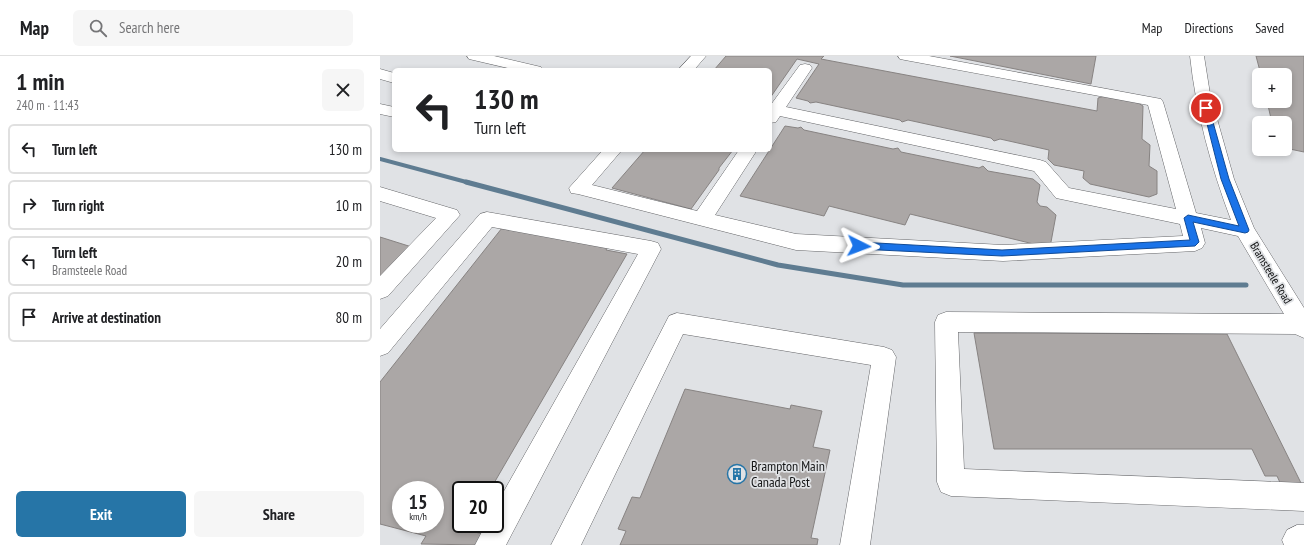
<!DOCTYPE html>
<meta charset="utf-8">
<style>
:root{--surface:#fff;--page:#f6f6f6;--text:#202124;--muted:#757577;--line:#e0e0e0;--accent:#2675a7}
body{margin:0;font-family:"PT Sans Narrow",sans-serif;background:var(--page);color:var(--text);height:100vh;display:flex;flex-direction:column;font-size:15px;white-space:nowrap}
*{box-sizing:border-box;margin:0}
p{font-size:13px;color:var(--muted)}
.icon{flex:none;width:22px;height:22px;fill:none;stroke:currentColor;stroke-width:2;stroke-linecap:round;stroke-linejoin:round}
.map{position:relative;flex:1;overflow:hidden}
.drawer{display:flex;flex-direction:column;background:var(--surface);width:380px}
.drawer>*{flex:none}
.hud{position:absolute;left:12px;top:12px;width:380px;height:84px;border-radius:6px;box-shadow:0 2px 6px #0003;background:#fff;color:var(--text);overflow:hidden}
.buttons{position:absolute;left:872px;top:12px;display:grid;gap:8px}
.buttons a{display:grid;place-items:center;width:40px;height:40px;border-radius:6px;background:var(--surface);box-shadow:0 2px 6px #0003;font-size:20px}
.speed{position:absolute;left:12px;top:425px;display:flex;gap:8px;font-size:20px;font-weight:700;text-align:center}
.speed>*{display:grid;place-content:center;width:52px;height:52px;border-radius:50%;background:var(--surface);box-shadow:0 2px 6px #0003;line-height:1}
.speed small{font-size:10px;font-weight:400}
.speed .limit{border:2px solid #111;border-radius:6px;background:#fff;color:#111}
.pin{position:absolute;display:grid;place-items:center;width:34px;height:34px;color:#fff;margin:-17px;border:2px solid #fff;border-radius:50%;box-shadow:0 1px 4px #0007}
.me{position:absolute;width:44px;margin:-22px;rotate:93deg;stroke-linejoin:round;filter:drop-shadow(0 0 3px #0008)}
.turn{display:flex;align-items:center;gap:14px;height:84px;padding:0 16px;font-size:18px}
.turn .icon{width:52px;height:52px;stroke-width:2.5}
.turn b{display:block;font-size:28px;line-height:34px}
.round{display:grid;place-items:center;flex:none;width:42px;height:42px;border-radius:6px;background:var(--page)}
.head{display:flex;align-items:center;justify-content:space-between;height:68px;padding:0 16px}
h1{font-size:24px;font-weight:800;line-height:30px}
.primary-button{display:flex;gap:8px;margin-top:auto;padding:8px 16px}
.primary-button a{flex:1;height:46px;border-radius:6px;background:var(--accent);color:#fff;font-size:16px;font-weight:800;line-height:46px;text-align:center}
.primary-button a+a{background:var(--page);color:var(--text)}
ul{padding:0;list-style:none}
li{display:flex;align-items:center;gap:12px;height:50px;margin:0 8px 6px;padding:0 8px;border:2px solid var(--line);border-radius:6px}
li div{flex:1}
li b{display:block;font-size:15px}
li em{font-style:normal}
header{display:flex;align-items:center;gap:24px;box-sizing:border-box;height:56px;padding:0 20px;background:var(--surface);border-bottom:1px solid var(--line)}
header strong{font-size:19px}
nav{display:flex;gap:22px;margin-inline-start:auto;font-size:14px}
.search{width:280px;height:36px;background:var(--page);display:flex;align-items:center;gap:10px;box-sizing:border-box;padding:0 14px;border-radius:6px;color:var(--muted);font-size:15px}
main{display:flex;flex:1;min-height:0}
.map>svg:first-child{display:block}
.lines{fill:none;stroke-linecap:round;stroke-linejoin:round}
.stream-far1{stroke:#5f7c91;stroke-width:4}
.stream{stroke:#5f7c91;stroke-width:5}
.building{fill:#aba7a6;stroke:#878382;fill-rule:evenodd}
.minor-casing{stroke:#656669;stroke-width:1}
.minor{fill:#fff;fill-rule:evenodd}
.route{fill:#1a73e8;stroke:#114b97}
.labels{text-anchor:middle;stroke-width:3.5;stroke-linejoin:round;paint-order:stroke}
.street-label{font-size:12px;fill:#131415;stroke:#e0e2e5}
.near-poi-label{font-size:14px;fill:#131415;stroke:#e0e2e5;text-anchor:start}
</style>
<header>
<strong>Map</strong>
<div class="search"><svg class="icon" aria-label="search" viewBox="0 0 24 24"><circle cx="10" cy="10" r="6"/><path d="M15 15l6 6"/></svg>Search here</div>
<nav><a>Map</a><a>Directions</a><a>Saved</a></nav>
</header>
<main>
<section class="drawer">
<div class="head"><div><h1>1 min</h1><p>240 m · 11:43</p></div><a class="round"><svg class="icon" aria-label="close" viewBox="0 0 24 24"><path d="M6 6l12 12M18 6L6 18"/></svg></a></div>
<ul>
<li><svg class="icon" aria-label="left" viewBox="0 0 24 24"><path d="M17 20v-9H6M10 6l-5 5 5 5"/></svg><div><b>Turn left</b></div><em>130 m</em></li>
<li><svg class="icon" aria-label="right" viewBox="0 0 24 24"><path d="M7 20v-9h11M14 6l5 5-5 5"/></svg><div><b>Turn right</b></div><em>10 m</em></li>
<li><svg class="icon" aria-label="left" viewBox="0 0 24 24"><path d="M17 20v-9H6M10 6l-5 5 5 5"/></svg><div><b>Turn left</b><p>Bramsteele Road</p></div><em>20 m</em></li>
<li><svg class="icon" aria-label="arrive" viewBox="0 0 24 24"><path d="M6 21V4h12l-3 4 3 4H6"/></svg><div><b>Arrive at destination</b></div><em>80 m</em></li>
</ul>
<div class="primary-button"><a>Exit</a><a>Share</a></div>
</section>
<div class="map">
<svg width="924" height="489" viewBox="0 0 924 489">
<rect width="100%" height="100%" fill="#e0e2e5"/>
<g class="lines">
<path class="stream-far1" d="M 0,103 L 90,127"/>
<path class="stream" d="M 86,126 L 398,209 L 523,229 L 866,229"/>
</g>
<path class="building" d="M 346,0 L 444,0 L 441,3 L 717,55 L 718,42 L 725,40 L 755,45 L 763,50 L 762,83 L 770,89 L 769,110 L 777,115 L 777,138 L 769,141 L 710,128 L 703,122 L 704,115 L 674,109 L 668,103 L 669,94 L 620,83 L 614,85 L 611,82 L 528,64 L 522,66 L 520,64 L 436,46 L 430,47 L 428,45 L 416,42 L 439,8 L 417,3 L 390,42 L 390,14 L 334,14 Z
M 570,0 L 716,0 L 711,28 Z
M 876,0 L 924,0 L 924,96 L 905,92 L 905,67 L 892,67 L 887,45 L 905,45 L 905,19 L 881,19 Z
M 405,70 L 418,72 L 421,71 L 424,74 L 513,93 L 518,92 L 521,96 L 599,112 L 603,110 L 608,115 L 653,123 L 660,129 L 657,146 L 660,150 L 667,151 L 676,159 L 671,186 L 662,190 L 530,158 L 525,169 L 449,150 L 444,160 L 360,140 Z
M 265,94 L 353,94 L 339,112 L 339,114 L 311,153 L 232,132 Z
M 122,172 L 228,190 L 226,194 L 247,198 L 110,434 L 81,434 L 81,468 L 90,468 L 86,474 L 107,479 L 101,489 L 41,488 L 46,480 L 0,468 L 0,326 ZM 21,434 L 55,434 L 55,468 L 21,468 Z
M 0,181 L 35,192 L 0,227 Z
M 594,277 L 847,278 L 923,431 L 902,431 L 897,420 L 885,420 L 872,393 L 614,393 Z
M 305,333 L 410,353 L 411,349 L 442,355 L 433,391 L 450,394 L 431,482 L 438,483 L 437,489 L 240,489 L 246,475 L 238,473 L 252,441 L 260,442 Z"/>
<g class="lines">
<defs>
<path id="minor" d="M 87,0 L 114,0 L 161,11 L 164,14 L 136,14 L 89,3 Z
M 311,0 L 326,0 L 314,14 L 298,14 Z
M 518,0 L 549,0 L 781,43 L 783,46 L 816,157 L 851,164 C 831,111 816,56 810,0 L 824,0 L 830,38 L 854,123 L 874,172 L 924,252 L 924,282 L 915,278 L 578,276 L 584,413 L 924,427 L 924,455 L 571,440 L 561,436 L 557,426 L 555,266 L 558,259 L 566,256 L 904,258 L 858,180 L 821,172 L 825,187 L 822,192 L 815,195 L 623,205 L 416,194 L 198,138 L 191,137 L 189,132 L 223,94 L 242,94 L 212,129 L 317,155 L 359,94 L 377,94 L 335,159 L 416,178 L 623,189 L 803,180 L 800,168 L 676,142 L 654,115 L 400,60 L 396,66 L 390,67 L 390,50 L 420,9 L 425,8 L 430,9 L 432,12 L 406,51 L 660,104 L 666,106 L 689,132 L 796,153 L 768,49 L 525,4 L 520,3 Z
M 0,13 L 14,17 L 14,27 L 0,23 Z
M 0,48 L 14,51 L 14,61 L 0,58 Z
M 0,131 L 77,154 L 80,159 L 8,240 L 0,243 L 0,220 L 56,162 L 0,145 Z
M 107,156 L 271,185 L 278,187 L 281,193 L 126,489 L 95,489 L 106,468 L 115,468 L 115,451 L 258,198 L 112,171 L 8,297 L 0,300 L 0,273 L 100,158 Z
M 297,257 L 504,291 L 512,294 L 516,301 L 490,489 L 460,489 L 491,309 L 303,278 L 201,489 L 171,489 L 289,260 Z
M 917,469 L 924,469 L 924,489 L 904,489 L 902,484 L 907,474 Z"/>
</defs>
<use href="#minor" class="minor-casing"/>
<use href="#minor" class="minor"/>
</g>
<path class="route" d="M 826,50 L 829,52 L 849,123 L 869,174 L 868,176 L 865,177 L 813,166 L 819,186 L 815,190 L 622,200 L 479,193 L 475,190 L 479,186 L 622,194 L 810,184 L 804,162 L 808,159 L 859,170 L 841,123 L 823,52 Z"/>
<defs>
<symbol id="building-ring" viewBox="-11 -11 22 22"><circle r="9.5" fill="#e0e2e5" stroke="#2675a7" stroke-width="1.5"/><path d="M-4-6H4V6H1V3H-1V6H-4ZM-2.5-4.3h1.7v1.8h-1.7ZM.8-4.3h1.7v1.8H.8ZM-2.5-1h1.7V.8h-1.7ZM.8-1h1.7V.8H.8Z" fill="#2675a7"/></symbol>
</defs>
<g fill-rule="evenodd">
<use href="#building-ring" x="346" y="407" width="22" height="22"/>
</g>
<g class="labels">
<g class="street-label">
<text transform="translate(891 217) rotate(59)" y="4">Bramsteele Road</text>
</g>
<g class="near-poi-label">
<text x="371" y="415">Brampton Main<tspan x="371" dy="16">Canada Post</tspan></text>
</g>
</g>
</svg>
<div class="buttons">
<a>+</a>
<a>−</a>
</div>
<div class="speed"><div>15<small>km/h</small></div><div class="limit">20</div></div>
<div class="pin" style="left:826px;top:52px;background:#d93025"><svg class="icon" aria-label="arrive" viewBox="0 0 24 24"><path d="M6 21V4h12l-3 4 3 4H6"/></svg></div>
<svg class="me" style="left:479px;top:190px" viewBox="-20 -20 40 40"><path d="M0-17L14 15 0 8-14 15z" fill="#1a73e8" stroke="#fff" stroke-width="4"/></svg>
<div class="hud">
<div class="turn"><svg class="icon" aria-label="left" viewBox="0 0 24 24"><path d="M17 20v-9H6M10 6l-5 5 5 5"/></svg><div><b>130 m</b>Turn left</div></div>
</div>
</div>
</main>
